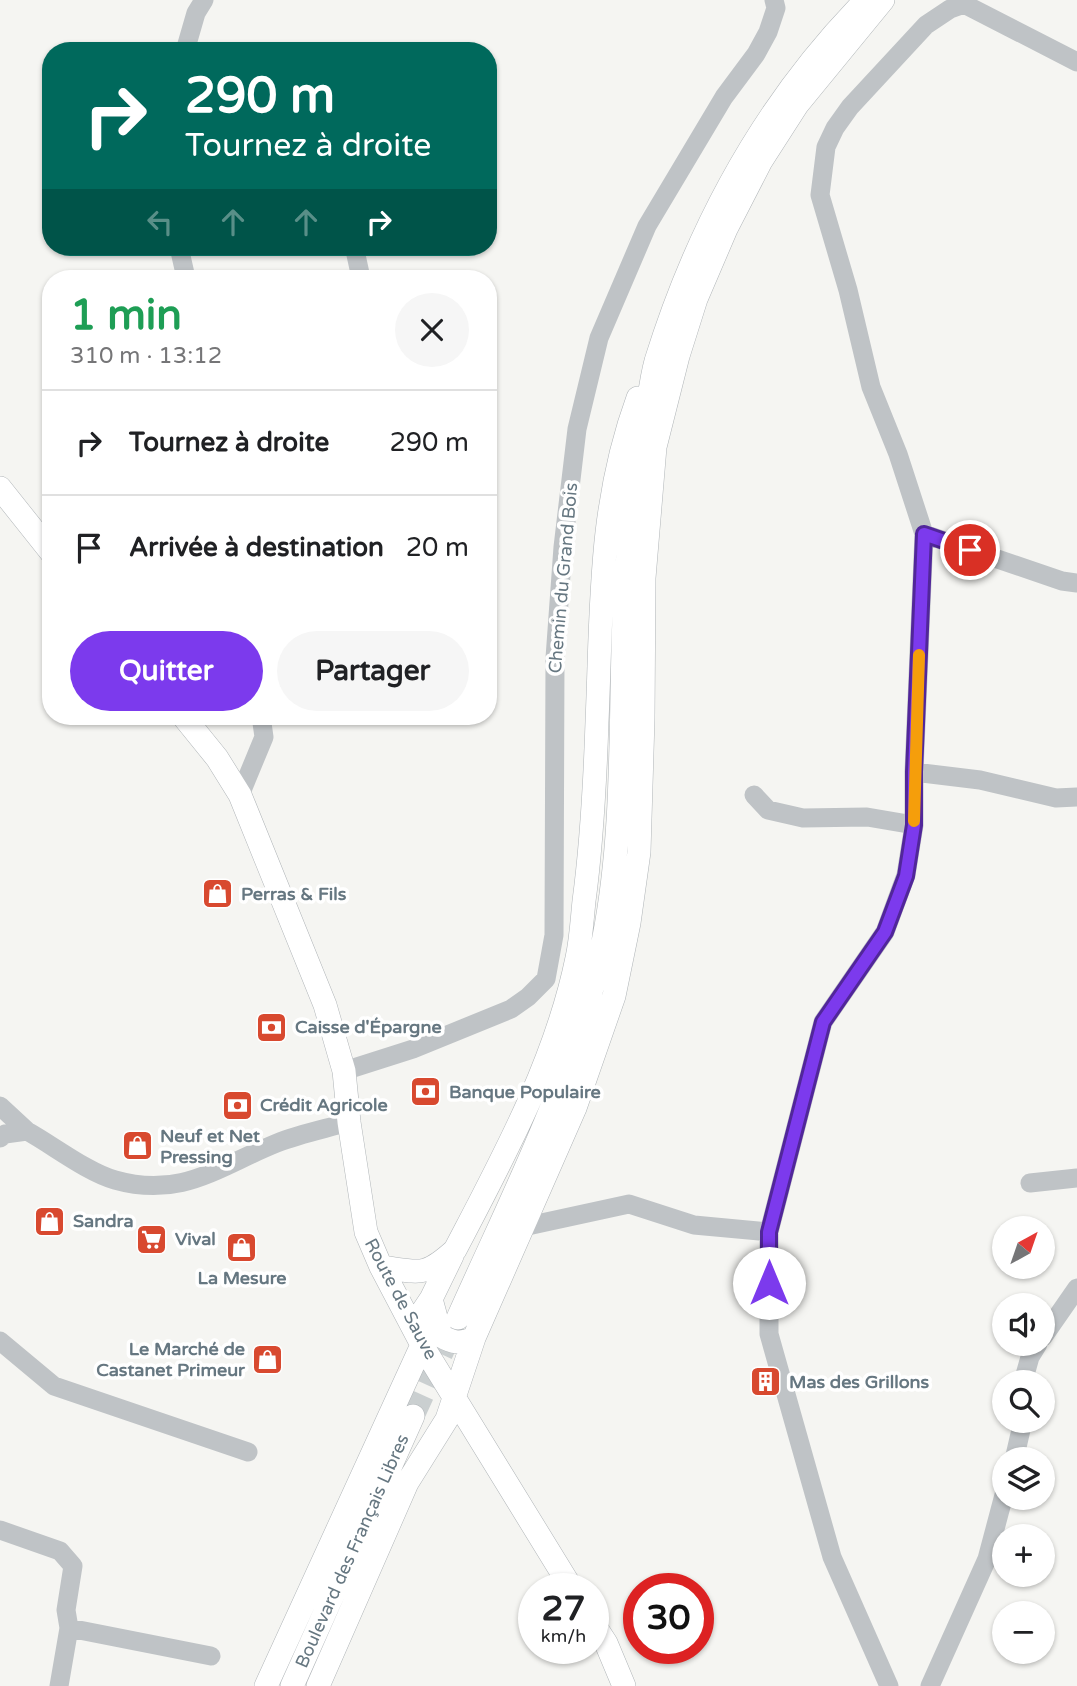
<!DOCTYPE html>
<html lang="fr">
<meta charset="utf-8">
<style>
:root{--surface:#fff;--page:#f6f6f6;--text:#202124;--muted:#757577;--line:#e0e0e0;--accent:#7c3aed}
body{margin:0;font-family:"Varela Round",sans-serif;background:var(--page);color:var(--text);height:100vh;display:flex;flex-direction:column;font-size:26px;white-space:nowrap}
*{box-sizing:border-box;margin:0}
p{font-size:23px;color:var(--muted)}
.icon{flex:none;width:38px;height:38px;fill:none;stroke:currentColor;stroke-width:2;stroke-linecap:round;stroke-linejoin:round}
.map{position:relative;flex:1;overflow:hidden}
.details{position:absolute;left:42px;top:270px;width:455px;height:455px;display:flex;flex-direction:column;background:var(--surface);border-radius:28px;box-shadow:0 2px 5px #0004}
.details>*{flex:none}
.banner{position:absolute;left:42px;top:42px;width:455px;height:214px;border-radius:28px;box-shadow:0 2px 5px #0004;background:#00695c;color:#fff;overflow:hidden}
.needle{width:46px;rotate:40deg}
.tools{position:absolute;left:992px;top:1216px;display:grid;gap:14px}
.tools a{display:grid;place-items:center;width:63px;height:63px;border-radius:50%;background:var(--surface);box-shadow:0 2px 5px #0004;font-size:35px}
.speed{position:absolute;left:518px;top:1573px;display:flex;gap:14px;font-size:35px;font-weight:700;text-align:center}
.speed>*{display:grid;place-content:center;width:91px;height:91px;border-radius:50%;background:var(--surface);box-shadow:0 2px 5px #0004;line-height:1}
.speed small{font-size:18px;font-weight:400}
.speed .limit{border:10px solid #d22;background:#fff;color:#111}
.pin{position:absolute;display:grid;place-items:center;width:60px;height:60px;color:#fff;margin:-30px;border:4px solid #fff;border-radius:50%;box-shadow:0 2px 7px #0007}
.me{position:absolute;width:77px;margin:-38px;rotate:0deg;stroke-linejoin:round;filter:drop-shadow(0 0 5px #0008)}
.turn{display:flex;align-items:center;gap:24px;height:147px;padding:0 28px;font-size:32px}
.turn .icon{width:91px;height:91px;stroke-width:2.5}
.turn b{display:block;font-size:49px;line-height:60px}
.lanes{display:flex;align-items:center;height:66px;padding:0 28px;background:#0003;justify-content:center;gap:35px;direction:ltr}
.lanes .off{opacity:.35}
.round{display:grid;place-items:center;flex:none;width:74px;height:74px;border-radius:37px;background:var(--page)}
.overview{display:flex;align-items:center;justify-content:space-between;height:119px;padding:0 28px}
h1{font-size:42px;font-weight:800;line-height:52px;color:#1e9e55}
.action{display:flex;gap:14px;margin-top:auto;padding:14px 28px}
.action a{flex:1;height:80px;border-radius:42px;background:var(--accent);color:#fff;font-size:28px;font-weight:800;line-height:80px;text-align:center}
.action a+a{background:var(--page);color:var(--text)}
ul{padding:0;list-style:none}
li{display:flex;align-items:center;gap:21px;height:105px;padding:0 28px;border-top:2px solid var(--line)}
li div{flex:1}
li b{display:block;font-size:26px}
li em{font-style:normal}
.map>svg:first-child{display:block}
.lines{fill:none;stroke-linecap:round;stroke-linejoin:round}
.major-tunnel{stroke:#cacfd0;stroke-width:23;stroke-dasharray:23 11;stroke-linecap:butt}
.major-casing{stroke:#b0b5b8;stroke-width:24}
.minor{stroke:#bfc3c6;stroke-width:19}
.major{stroke:#fff;stroke-width:23}
.route-casing{stroke:#51269a;stroke-width:18}
.route{stroke:#7c3aed;stroke-width:12}
.slow{stroke:#f59e0b;stroke-width:12}
.labels{text-anchor:middle;stroke-width:7;stroke-linejoin:round;paint-order:stroke}
.street-label{font-size:18px;fill:#667781;stroke:#fff}
.poi-label{font-size:18px;font-weight:bold;fill:#667781;stroke:#fff;text-anchor:start}
</style>
<div class="map">
<svg width="1077" height="1686" viewBox="0 0 1077 1686">
<rect width="100%" height="100%" fill="#f5f5f2"/>
<g class="lines">
<path class="major-tunnel" d="M 413,1416 L 455,1324"/>
<defs>
<path id="major" d="M 0,488 L 51,552
M 183,716 L 217,758 L 240,795 L 325,1005 L 344,1071 L 349,1122 L 366,1232 L 381,1267 L 422,1345 L 572,1589
M 381,1267 C 420,1272 424,1278 455,1250 C 503,1158 556,1061 577,958 C 581,940 582,920 584,901 C 592,841 595,782 597,722 C 602,608 598,507 638,398
M 431,1299 L 441,1336 C 453,1343 461,1344 474,1338
M 458,1318 C 513,1194 578,1071 604,937 C 626,824 619,706 625,592 C 629,533 635,474 646,417 C 649,399 651,379 656,361 C 698,226 763,106 862,4
M 593,1623 L 606,1643 L 624,1686
M 266,1686 L 422,1345 L 421,1314 L 431,1299 L 452,1256
M 292,1686 L 413,1416
M 318,1686 L 407,1483 L 447,1419 L 474,1338 L 575,1108 L 614,996 L 629,923 L 639,852 L 643,719 L 644,578 L 655,447 L 678,356 L 696,299 L 726,229 L 761,161 L 797,105 L 883,0"/>
</defs>
<use href="#major" class="major-casing"/>
<path class="minor" d="M 185,51 L 196,13 L 204,0
M 179,247 L 186,278
M 356,255 L 361,278
M 924,534 L 1062,581 L 1077,583
M 914,772 L 980,780 L 1056,798 L 1077,797
M 240,795 L 264,737 L 261,716
M 754,795 L 768,810 L 803,818 L 867,817 L 914,825
M 344,1071 L 413,1049 L 511,1009 L 528,997 L 546,979 L 554,935 L 555,658 L 563,547 L 577,429 L 599,338 L 647,226 L 724,97 L 756,54 L 768,32 L 776,8 L 774,0
M 0,1106 L 27,1131
M 0,1138 L 5,1134 L 27,1131 C 54,1146 87,1172 115,1180 C 182,1199 219,1166 277,1143 C 300,1134 325,1129 349,1122
M 1030,1183 L 1077,1178
M 523,1227 L 629,1204 L 694,1225 L 769,1232
M 1043,1337 L 1077,1288
M 0,1341 L 54,1386 L 248,1452
M 1023,1382 L 1030,1357 L 1038,1344
M 1014,1460 L 1023,1421
M 0,1530 L 60,1551 L 73,1566 L 66,1610 L 69,1628 L 59,1686
M 69,1628 L 211,1656
M 889,1686 L 832,1557 L 769,1334 L 769,1232 L 823,1022 L 885,932 L 906,875 L 914,825 L 914,772 L 924,534 L 898,454 L 871,387 L 848,290 L 820,195 L 826,147 L 835,128 L 850,107 L 926,25 L 950,9 L 964,4 L 1077,62
M 930,1686 L 987,1559 L 1004,1495"/>
<use href="#major" class="major"/>
</g>
<g class="lines">
<defs>
<path id="route" d="M 769,1283 L 769,1232 L 823,1022 L 885,932 L 906,876 L 914,825 L 914,772 L 924,534 L 970,550"/>
</defs>
<use href="#route" class="route-casing"/>
<use href="#route" class="route"/>
<path class="slow" d="M 914,821 L 919,655"/>
</g>
<defs>
<symbol id="shop-square" viewBox="-11 -11 22 22"><rect x="-9" y="-9" width="18" height="18" rx="4" fill="#d8492f" stroke="#fff"/><path d="M-5-2.5h2.3a2.7 3.5 0 0 1 5.4 0H5L5.5 6h-11ZM-1.5-2.5h3a1.5 2.3 0 0 0-3 0Z" fill="#fff"/></symbol>
<symbol id="bank-square" viewBox="-11 -11 22 22"><rect x="-9" y="-9" width="18" height="18" rx="4" fill="#d8492f" stroke="#fff"/><path d="M-6-4H6V4H-6ZM0-2.3a2.3 2.3 0 1 0 0 4.6a2.3 2.3 0 1 0 0-4.6Z" fill="#fff"/></symbol>
<symbol id="supermarket-square" viewBox="-11 -11 22 22"><rect x="-9" y="-9" width="18" height="18" rx="4" fill="#d8492f" stroke="#fff"/><path d="M-6-5.5h2.5l.6 2H6L4.5 2H-2.5L-4.4-4H-6ZM-1.5 3.2a1.3 1.3 0 1 0 .1 0ZM3 3.2a1.3 1.3 0 1 0 .1 0Z" fill="#fff"/></symbol>
<symbol id="building-square" viewBox="-11 -11 22 22"><rect x="-9" y="-9" width="18" height="18" rx="4" fill="#d8492f" stroke="#fff"/><path d="M-4-6H4V6H1V3H-1V6H-4ZM-2.5-4.3h1.7v1.8h-1.7ZM.8-4.3h1.7v1.8H.8ZM-2.5-1h1.7V.8h-1.7ZM.8-1h1.7V.8H.8Z" fill="#fff"/></symbol>
</defs>
<g fill-rule="evenodd">
<use href="#shop-square" x="200" y="876" width="35" height="35"/>
<use href="#bank-square" x="254" y="1010" width="35" height="35"/>
<use href="#bank-square" x="408" y="1074" width="35" height="35"/>
<use href="#bank-square" x="220" y="1088" width="35" height="35"/>
<use href="#shop-square" x="120" y="1128" width="35" height="35"/>
<use href="#shop-square" x="32" y="1204" width="35" height="35"/>
<use href="#supermarket-square" x="134" y="1222" width="35" height="35"/>
<use href="#shop-square" x="224" y="1230" width="35" height="35"/>
<use href="#shop-square" x="250" y="1342" width="35" height="35"/>
<use href="#building-square" x="748" y="1364" width="35" height="35"/>
</g>
<g class="labels">
<g class="street-label">
<text transform="translate(563 578) rotate(-85)" y="6">Chemin du Grand Bois</text>
<text transform="translate(401 1299) rotate(62)" y="6">Route de Sauve</text>
<text transform="translate(352 1551) rotate(-66)" y="6">Boulevard des Français Libres</text>
</g>
<g class="poi-label">
<text x="241" y="900">Perras &amp; Fils</text>
<text x="295" y="1033">Caisse d'Épargne</text>
<text x="449" y="1098">Banque Populaire</text>
<text x="260" y="1111">Crédit Agricole</text>
<text x="160" y="1142">Neuf et Net<tspan x="160" dy="21">Pressing</tspan></text>
<text x="73" y="1227">Sandra</text>
<text x="175" y="1245">Vival</text>
<text x="242" y="1284" text-anchor="middle">La Mesure</text>
<text x="245" y="1355" text-anchor="end">Le Marché de<tspan x="245" dy="21">Castanet Primeur</tspan></text>
<text x="789" y="1388">Mas des Grillons</text>
</g>
</g>
</svg>
<div class="tools">
<a><svg class="needle" viewBox="-14 -14 28 28"><path d="M0-13l5 13h-10z" fill="#e53935"/><path d="M0 13l5-13h-10z" fill="#757577"/></svg></a>
<a><svg class="icon" aria-label="sound" viewBox="0 0 24 24"><path d="M4 9h4l5-4v14l-5-4H4zM17 9q2 3 0 6"/></svg></a>
<a><svg class="icon" aria-label="search" viewBox="0 0 24 24"><circle cx="10" cy="10" r="6"/><path d="M15 15l6 6"/></svg></a>
<a><svg class="icon" aria-label="layers" viewBox="0 0 24 24"><path d="M12 4l9 5-9 5-9-5zM3 14l9 5 9-5"/></svg></a>
<a>+</a>
<a>−</a>
</div>
<div class="speed"><div>27<small>km/h</small></div><div class="limit">30</div></div>
<div class="pin" style="left:970px;top:550px;background:#d93025"><svg class="icon" aria-label="arrive" viewBox="0 0 24 24"><path d="M6 21V4h12l-3 4 3 4H6"/></svg></div>
<svg class="me" style="left:769px;top:1283px" viewBox="-20 -20 40 40"><circle r="19" fill="#fff"/><path d="M0-13L10 11 0 6-10 11z" fill="#7c3aed"/></svg>
<div class="banner">
<div class="turn"><svg class="icon" aria-label="right" viewBox="0 0 24 24"><path d="M7 20v-9h11M14 6l5 5-5 5"/></svg><div><b>290 m</b>Tournez à droite</div></div>
<div class="lanes"><svg class="icon off" aria-label="left" viewBox="0 0 24 24"><path d="M17 20v-9H6M10 6l-5 5 5 5"/></svg><svg class="icon off" aria-label="ahead" viewBox="0 0 24 24"><path d="M12 20V5M6 11l6-6 6 6"/></svg><svg class="icon off" aria-label="ahead" viewBox="0 0 24 24"><path d="M12 20V5M6 11l6-6 6 6"/></svg><svg class="icon" aria-label="right" viewBox="0 0 24 24"><path d="M7 20v-9h11M14 6l5 5-5 5"/></svg></div>
</div>
<section class="details">
<div class="overview"><div><h1>1 min</h1><p>310 m · 13:12</p></div><a class="round"><svg class="icon" aria-label="close" viewBox="0 0 24 24"><path d="M6 6l12 12M18 6L6 18"/></svg></a></div>
<ul>
<li><svg class="icon" aria-label="right" viewBox="0 0 24 24"><path d="M7 20v-9h11M14 6l5 5-5 5"/></svg><div><b>Tournez à droite</b></div><em>290 m</em></li>
<li><svg class="icon" aria-label="arrive" viewBox="0 0 24 24"><path d="M6 21V4h12l-3 4 3 4H6"/></svg><div><b>Arrivée à destination</b></div><em>20 m</em></li>
</ul>
<div class="action"><a>Quitter</a><a>Partager</a></div>
</section>
</div>
